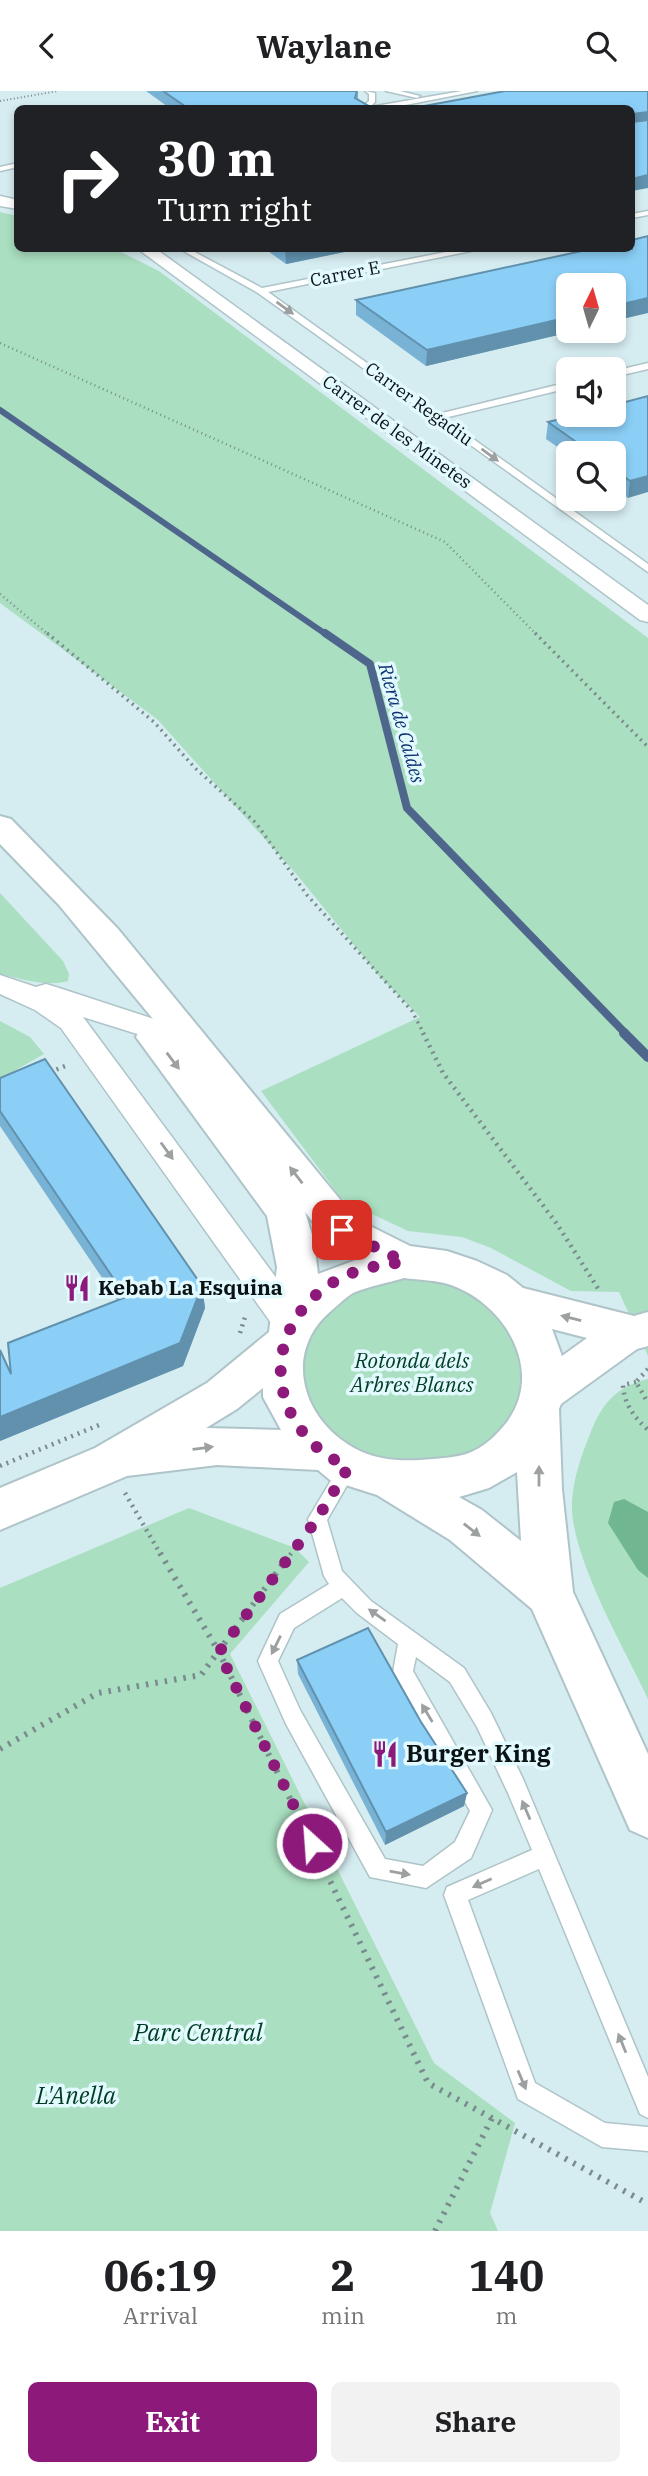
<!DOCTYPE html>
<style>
:root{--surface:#fff;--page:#f2f2f2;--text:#202124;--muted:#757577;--accent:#8d1a7b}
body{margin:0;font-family:"IBM Plex Serif",serif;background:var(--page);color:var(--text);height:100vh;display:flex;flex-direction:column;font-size:26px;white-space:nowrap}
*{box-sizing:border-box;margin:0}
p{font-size:23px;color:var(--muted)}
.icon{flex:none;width:38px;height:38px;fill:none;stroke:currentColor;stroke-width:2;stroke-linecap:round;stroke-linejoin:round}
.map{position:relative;height:2140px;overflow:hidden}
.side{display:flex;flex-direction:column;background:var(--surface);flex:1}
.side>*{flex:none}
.banner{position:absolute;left:14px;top:14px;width:621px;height:147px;border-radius:10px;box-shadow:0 4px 10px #0003;background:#202124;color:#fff;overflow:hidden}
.needle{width:46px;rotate:5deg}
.controls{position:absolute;left:556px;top:182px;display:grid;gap:14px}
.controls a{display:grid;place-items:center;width:70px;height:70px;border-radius:10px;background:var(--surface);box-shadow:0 4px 10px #0003;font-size:35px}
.pin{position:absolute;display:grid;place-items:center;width:60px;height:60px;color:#fff;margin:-30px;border-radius:14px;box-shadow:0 4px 10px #0006}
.me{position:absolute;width:77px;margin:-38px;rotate:334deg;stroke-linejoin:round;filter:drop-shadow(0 0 5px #0008)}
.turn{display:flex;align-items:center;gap:24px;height:147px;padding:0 28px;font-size:32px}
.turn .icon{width:91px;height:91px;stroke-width:2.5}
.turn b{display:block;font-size:49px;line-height:60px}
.eta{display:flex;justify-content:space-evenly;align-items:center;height:119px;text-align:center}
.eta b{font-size:42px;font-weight:700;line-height:49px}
.cta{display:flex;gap:14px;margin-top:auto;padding:14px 28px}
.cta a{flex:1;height:80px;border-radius:10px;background:var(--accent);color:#fff;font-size:28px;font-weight:700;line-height:80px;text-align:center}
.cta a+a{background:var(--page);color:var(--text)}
header{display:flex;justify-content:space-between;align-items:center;height:91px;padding:0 28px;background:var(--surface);font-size:32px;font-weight:700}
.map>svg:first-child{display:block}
.green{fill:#aadfc1}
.forest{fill:#70b691}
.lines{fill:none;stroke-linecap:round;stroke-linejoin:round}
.stream-far2{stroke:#4e668c;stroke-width:6}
.stream-far1{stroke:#4e668c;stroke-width:8}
.stream{stroke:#4e668c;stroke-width:10}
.lane-casing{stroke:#aec4c8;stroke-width:3}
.street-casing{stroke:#aec4c8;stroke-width:3}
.secondary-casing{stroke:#aec4c8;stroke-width:4}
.path-far4{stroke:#7a8b8e;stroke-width:2;stroke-dasharray:1 2.5;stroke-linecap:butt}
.path-far3{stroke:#7a8b8e;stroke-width:2.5;stroke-dasharray:1 3.5;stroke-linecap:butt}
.path-far2{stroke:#7a8b8e;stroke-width:3.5;stroke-dasharray:2 4.5;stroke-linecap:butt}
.path-far1{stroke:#7a8b8e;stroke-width:4.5;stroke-dasharray:2 5;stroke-linecap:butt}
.path{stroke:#7a8b8e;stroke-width:6;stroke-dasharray:2.5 7;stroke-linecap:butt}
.lane{fill:#fff;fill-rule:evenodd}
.street{fill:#fff;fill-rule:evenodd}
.secondary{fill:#fff;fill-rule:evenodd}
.wall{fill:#78b2d4}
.shaded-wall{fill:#6191ad}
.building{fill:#8bcff7;stroke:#6191ad;stroke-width:2}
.oneway{fill:#9da0a1}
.route{stroke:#8d1a7b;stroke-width:12;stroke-dasharray:0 21.6}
.labels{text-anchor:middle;stroke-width:7;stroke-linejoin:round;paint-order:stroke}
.far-street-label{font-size:18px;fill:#0a1214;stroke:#e2f9fe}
.far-water-label{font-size:19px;font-style:italic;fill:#0d3373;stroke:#e2f9fe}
.poi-label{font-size:21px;font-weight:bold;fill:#0a1214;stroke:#e2f9fe;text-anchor:start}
.park-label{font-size:21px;font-style:italic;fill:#013d25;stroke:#e2f9fe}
.near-poi-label{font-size:24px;font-weight:bold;fill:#0a1214;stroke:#e2f9fe;text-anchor:start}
.near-park-label{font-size:24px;font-style:italic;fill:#013d25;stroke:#e2f9fe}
</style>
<header><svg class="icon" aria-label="back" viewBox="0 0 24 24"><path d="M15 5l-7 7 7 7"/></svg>Waylane<svg class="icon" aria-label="search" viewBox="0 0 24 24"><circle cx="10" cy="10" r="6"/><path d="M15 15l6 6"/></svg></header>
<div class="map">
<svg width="648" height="2140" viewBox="0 0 648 2140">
<rect width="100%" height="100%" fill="#d5ecf0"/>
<path class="green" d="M 0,121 L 17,125 L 18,158 L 115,158 L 159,180 L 648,547 L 648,1265 L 619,1201 L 571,1200 L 491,1157 L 462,1146 L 408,1140 L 353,1114 L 341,1107 L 261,1000 L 420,926 L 380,886 L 298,785 L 157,628 L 0,512 Z
M 0,802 L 63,870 L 69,883 L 68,890 C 45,896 22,888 0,883 Z
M 0,930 L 30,946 L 44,963 L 0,988 Z
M 404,1171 L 511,1211 L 539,1321 L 430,1393 L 303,1341 L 291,1233 Z
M 648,1288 L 648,1608 C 625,1558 569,1464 572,1410 C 574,1386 581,1365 590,1343 C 602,1313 615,1296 648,1288 Z
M 189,1417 L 295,1457 L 309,1471 L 230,1563 L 434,1972 L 515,2032 L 490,2122 L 498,2140 L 0,2140 L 0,1497 Z"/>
<path class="forest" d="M 624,1408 L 648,1421 L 648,1487 L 638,1479 L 608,1432 L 614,1411 Z"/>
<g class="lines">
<path class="stream-far2" d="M 0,319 L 327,544"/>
<path class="stream-far1" d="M 325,542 L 370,573 L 407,717 L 626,943"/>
<path class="stream" d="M 624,942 L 648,966"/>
<defs>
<path id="lane" d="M 365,0 L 375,2 L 375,11 L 370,16 L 462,0 L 477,0 L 385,18 L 360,18 L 369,10 L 369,3 Z
M 386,0 L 400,0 L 420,5 L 417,7 Z
M 18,72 L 18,76 L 0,80 L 0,76 Z
M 648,120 L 648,124 L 632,127 L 632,123 Z
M 180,158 L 189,158 L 262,197 L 461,158 L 475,158 L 471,160 L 268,201 L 438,323 L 569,291 L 569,297 L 444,327 L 648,473 L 648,481 L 258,202 Z
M 648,272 L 648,278 L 614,286 L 614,280 Z
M 348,1369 L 354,1371 L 357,1377 L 327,1429 L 342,1480 L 371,1510 L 464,1577 L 491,1622 L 523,1688 L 648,1986 L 648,2027 L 640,2023 L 539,1778 L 468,1809 L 535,1992 L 605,2032 L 648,2036 L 648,2060 L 602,2056 L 518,2008 L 444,1804 L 447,1796 L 532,1759 L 508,1702 L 477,1636 L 450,1591 L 416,1566 L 413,1580 L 492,1719 L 471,1767 L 426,1797 L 370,1786 L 286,1633 L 261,1577 L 258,1570 L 280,1523 L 329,1493 L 324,1485 L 308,1428 L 342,1371 ZM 342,1507 L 357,1522 L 398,1553 L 393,1581 L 470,1720 L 455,1751 L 423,1775 L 385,1768 L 300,1619 L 278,1570 L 294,1537 Z"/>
<path id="street" d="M 0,105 L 18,109 L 18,118 L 0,115 Z
M 138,158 L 156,158 L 648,514 L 648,531 L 640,529 Z
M 0,884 L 36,896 L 46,893 L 56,896 L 157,929 L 162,936 L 157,943 L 147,946 L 83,926 L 303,1223 L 308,1233 L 303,1243 L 291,1247 L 279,1243 L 61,937 L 35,919 L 0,903 Z"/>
<path id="secondary" d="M 0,725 L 11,728 L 118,838 L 356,1128 L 410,1155 L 447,1160 L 477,1170 L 507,1184 L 523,1197 L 634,1225 L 648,1221 L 648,1255 L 637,1258 L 561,1313 L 559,1318 L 562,1398 L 573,1501 L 648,1663 L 648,1747 L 630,1739 L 532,1518 L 450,1449 L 377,1404 L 330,1389 L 318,1379 L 217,1374 L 127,1385 L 0,1439 L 0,1397 L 95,1357 L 207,1292 L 269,1241 L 277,1176 L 267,1125 L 136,946 L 141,937 L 158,934 L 59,814 L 0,753 ZM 305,1121 L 328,1150 L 361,1167 L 318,1183 L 314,1150 ZM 404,1187 C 419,1189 436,1189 451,1194 C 508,1214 548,1286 502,1337 C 480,1362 464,1366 433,1368 C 408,1370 384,1371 360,1360 C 303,1333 280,1262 332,1219 C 339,1213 346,1206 353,1202 C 369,1195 388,1192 404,1187 ZM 552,1238 L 587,1247 L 562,1265 ZM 263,1297 L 263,1306 L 281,1339 L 206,1337 L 237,1318 ZM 517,1381 L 521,1450 L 482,1419 L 459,1406 L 489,1397 Z"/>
</defs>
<use href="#lane" class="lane-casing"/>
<use href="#street" class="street-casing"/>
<use href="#secondary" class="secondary-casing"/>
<path class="path-far4" d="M 0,10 L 58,0"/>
<path class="path-far3" d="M 0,252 L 445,451 L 537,544
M 0,503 L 49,544"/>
<path class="path-far2" d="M 47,542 L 154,631 L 195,677 L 256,732 L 307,804 L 412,920 L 424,943
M 535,542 L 648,656"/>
<path class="path-far1" d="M 423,942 L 443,982 L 557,1133 L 599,1199
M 50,981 L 68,974
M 240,1242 L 246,1223
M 648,1278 L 636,1291 L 648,1312
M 636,1291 L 623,1294 C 624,1313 634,1326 648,1339
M 0,1375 L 99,1334
M 125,1402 L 161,1464
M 290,1464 L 298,1453"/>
<path class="path" d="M 160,1462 L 219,1561 L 428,1992 L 648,2113
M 0,1658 L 98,1602 L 201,1584 L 291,1462
M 435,2140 L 492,2027"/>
<use href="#lane" class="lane"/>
<use href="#street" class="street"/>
<use href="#secondary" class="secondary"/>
</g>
<path class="wall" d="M 146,0 L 358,0 L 358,8 L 374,18 L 171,18 Z
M 265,158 L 359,158 L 286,173 Z
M 356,209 L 569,240 L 575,240 L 426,275 L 356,224 Z
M 648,305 L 628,407 L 614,397 L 614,362 L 569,362 L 569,364 L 546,348 L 548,331 Z
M 0,987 L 202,1195 L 205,1217 L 183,1275 L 0,1350 L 0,1259 L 11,1283 L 117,1209 L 0,1035 Z
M 297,1569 L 421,1631 L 467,1702 L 464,1715 L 385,1754 L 298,1583 Z"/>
<path class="shaded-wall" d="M 648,21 L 648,33 L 632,35 L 633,23 Z
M 648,84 L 648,97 L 632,100 L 632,88 Z
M 292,158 L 359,158 L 286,173 L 285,159 Z
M 648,207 L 648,222 L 614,230 L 614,215 Z
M 569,226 L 569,240 L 575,240 L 426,275 L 427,259 Z
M 648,385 L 648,401 L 628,407 L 630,390 Z
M 202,1195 L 205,1217 L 183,1275 L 0,1350 L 0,1326 Z
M 467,1702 L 464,1715 L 385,1754 L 386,1741 Z"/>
<path class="building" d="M 163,0 L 357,0 L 355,7 L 374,18 L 189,18 Z
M 505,0 L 648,0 L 648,21 L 633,23 L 632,31 L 648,29 L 648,84 L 632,88 L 632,18 L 408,18 Z
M 648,145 L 648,207 L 614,215 L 614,194 L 569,194 L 569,226 L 427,259 L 356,209 L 591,158 L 632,158 L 632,149 Z
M 648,305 L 648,385 L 630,390 L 614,378 L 614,362 L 592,362 L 548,331 L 577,324 L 614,324 L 614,314 Z
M 45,968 L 202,1195 L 180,1252 L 0,1326 L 0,1259 L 11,1283 L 8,1252 L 126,1206 L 0,1020 L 0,987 Z
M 368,1537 L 421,1631 L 467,1702 L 386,1741 L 297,1569 Z"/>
<defs><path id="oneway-solid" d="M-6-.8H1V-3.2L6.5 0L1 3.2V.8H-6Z" transform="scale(1.75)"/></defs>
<g class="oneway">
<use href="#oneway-solid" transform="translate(285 217) rotate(36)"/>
<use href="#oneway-solid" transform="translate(490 364) rotate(36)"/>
<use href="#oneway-solid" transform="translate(173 970) rotate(53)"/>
<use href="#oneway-solid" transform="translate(167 1060) rotate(54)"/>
<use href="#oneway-solid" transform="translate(296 1084) rotate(-128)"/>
<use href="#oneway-solid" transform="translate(571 1227) rotate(-166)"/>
<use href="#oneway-solid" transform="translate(203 1357) rotate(-7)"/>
<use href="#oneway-solid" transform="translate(539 1385) rotate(-90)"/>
<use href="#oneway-solid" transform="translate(472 1439) rotate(38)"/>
<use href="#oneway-solid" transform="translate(377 1524) rotate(-145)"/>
<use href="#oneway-solid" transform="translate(276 1554) rotate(116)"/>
<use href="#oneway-solid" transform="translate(427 1622) rotate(-121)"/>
<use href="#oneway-solid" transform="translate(526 1719) rotate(-113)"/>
<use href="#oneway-solid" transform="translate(400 1782) rotate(10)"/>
<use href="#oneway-solid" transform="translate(482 1792) rotate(156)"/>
<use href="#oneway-solid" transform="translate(622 1952) rotate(-112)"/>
<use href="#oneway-solid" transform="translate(522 1989) rotate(67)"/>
</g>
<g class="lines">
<path class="route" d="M 312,1752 L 219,1561 L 317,1428 L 348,1377 C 331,1367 314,1357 302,1340 C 262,1288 281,1220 337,1189 C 358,1177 381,1174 404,1171 L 342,1139"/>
</g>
<defs>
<symbol id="restaurant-bare" viewBox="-9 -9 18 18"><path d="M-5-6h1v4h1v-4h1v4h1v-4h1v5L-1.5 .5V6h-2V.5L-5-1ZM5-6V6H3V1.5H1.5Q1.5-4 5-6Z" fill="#8d1a7b" stroke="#e2f9fe" stroke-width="2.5" paint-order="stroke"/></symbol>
</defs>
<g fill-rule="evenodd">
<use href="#restaurant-bare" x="58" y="1178" width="38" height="38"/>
<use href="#restaurant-bare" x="366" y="1644" width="38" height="38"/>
</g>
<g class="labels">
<g class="far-street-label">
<text transform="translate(345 183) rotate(-11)" y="6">Carrer E</text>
<text transform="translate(419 313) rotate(36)" y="6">Carrer Regadiu</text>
<text transform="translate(397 341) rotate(36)" y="6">Carrer de les Minetes</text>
</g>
<g class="far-water-label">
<text transform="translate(402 632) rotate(74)" y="7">Riera de Caldes</text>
</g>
<g class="poi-label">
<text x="98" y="1204">Kebab La Esquina</text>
</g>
<g class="park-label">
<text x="412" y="1277">Rotonda dels<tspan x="412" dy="24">Arbres Blancs</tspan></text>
</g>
<g class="near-poi-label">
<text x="406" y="1671">Burger King</text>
</g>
<g class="near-park-label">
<text x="198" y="1950">Parc Central</text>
<text x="76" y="2013">L'Anella</text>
</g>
</g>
</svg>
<div class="controls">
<a><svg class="needle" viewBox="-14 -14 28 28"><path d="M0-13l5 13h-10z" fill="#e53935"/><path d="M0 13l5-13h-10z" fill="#757577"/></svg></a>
<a><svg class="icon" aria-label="sound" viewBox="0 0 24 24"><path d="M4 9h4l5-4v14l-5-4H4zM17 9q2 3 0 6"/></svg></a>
<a><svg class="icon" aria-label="search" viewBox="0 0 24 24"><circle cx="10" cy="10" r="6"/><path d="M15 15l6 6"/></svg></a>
</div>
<div class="pin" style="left:342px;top:1139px;background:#d93025"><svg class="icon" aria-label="arrive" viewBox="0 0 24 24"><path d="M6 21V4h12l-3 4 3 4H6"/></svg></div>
<svg class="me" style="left:312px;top:1752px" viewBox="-20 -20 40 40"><circle r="17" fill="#8d1a7b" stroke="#fff" stroke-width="3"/><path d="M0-11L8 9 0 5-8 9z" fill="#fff"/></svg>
<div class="banner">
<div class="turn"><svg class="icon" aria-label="right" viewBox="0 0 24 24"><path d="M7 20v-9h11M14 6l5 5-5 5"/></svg><div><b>30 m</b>Turn right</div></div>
</div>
</div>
<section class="side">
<div class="eta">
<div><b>06:19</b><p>Arrival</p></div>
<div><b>2</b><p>min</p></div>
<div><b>140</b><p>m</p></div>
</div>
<div class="cta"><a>Exit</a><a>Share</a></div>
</section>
